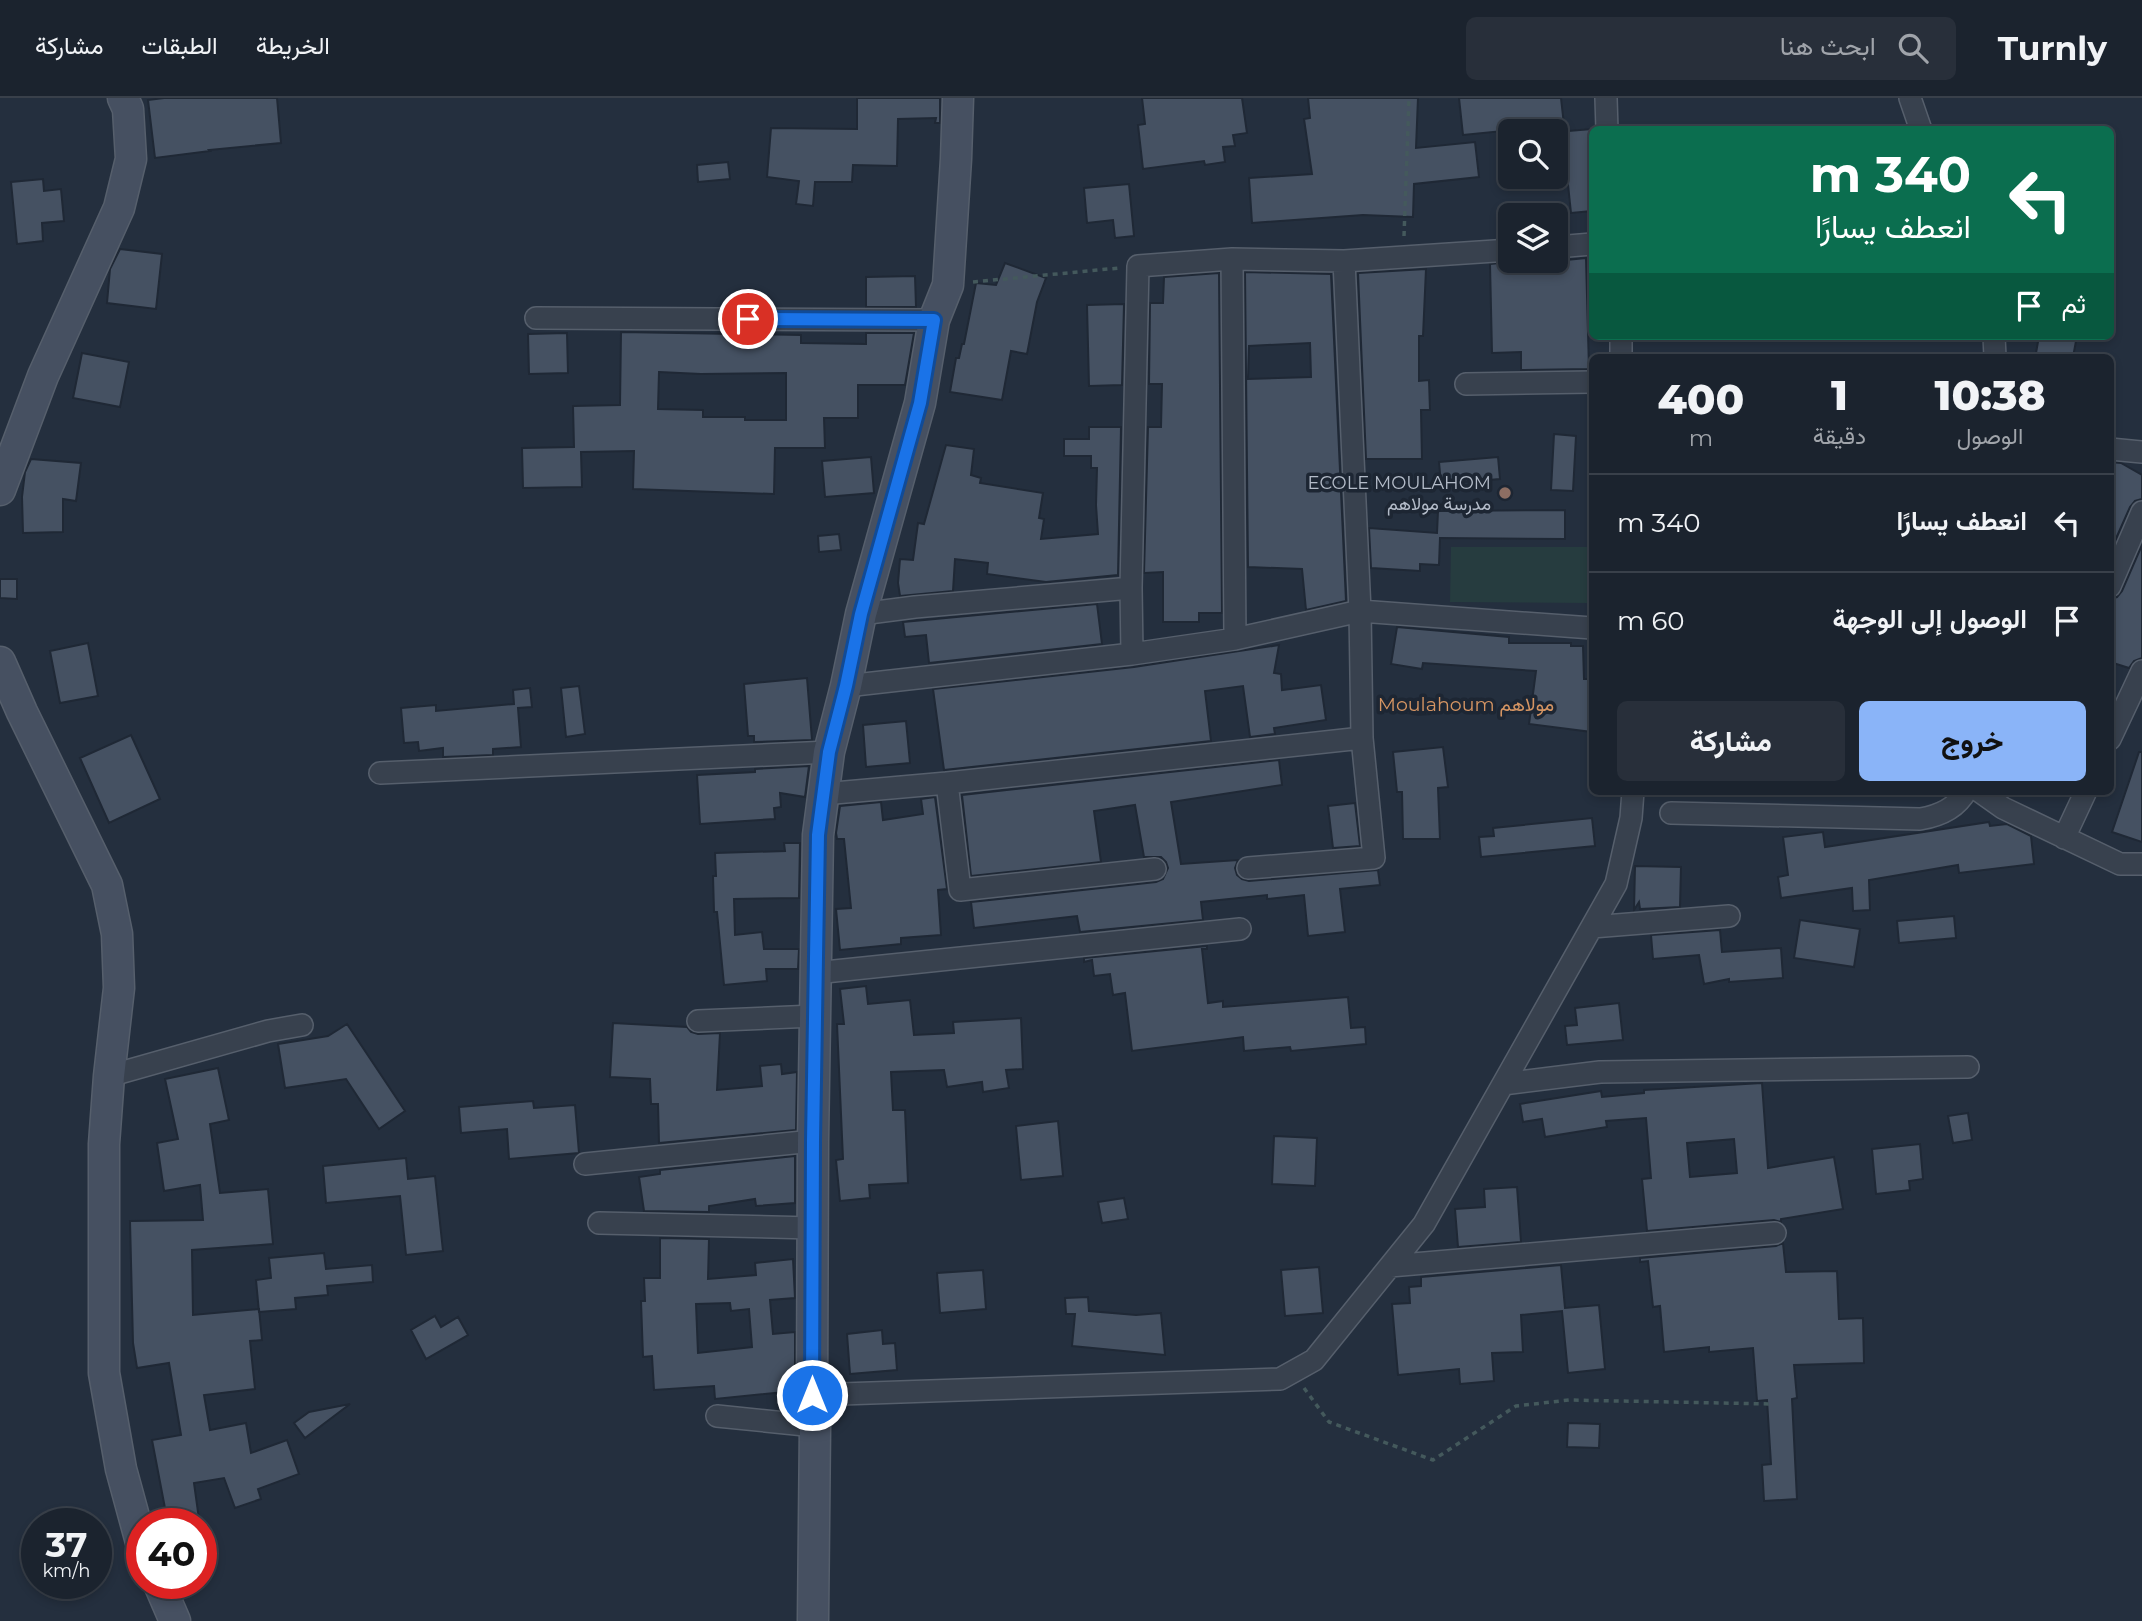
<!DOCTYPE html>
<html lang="ar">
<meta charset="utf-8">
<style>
:root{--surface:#1b232e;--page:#282f3a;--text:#f1f3f6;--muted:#a0a4aa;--line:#39404a;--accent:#8ab4f8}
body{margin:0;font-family:Montserrat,Vazirmatn,sans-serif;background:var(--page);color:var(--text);direction:rtl;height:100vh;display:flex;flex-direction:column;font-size:26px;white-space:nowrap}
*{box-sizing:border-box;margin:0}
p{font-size:23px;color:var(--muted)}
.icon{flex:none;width:38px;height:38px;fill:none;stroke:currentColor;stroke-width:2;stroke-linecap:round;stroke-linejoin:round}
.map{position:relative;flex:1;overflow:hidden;direction:ltr}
.details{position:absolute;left:1589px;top:256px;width:525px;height:441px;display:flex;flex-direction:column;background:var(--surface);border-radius:10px;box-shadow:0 4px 10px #0003,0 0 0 2px var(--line);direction:rtl}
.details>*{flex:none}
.hud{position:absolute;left:1589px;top:28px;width:525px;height:214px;border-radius:10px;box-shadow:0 4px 10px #0003,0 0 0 2px var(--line);direction:rtl;background:#0b6e4f;color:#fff;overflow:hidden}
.buttons{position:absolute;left:1498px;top:21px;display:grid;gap:14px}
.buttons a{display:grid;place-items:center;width:70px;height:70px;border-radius:10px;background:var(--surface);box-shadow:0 4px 10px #0003,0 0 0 2px var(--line);font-size:35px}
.speed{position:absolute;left:21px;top:1410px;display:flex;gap:14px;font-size:35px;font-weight:700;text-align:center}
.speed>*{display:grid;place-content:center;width:91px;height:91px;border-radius:50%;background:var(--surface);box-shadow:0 4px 10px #0003,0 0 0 2px var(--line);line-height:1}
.speed small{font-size:18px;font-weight:400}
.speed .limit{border:10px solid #d22;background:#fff;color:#111}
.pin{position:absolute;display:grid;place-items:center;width:60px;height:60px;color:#fff;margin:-30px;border:4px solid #fff;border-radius:50%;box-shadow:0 2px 7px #0007}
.me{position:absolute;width:77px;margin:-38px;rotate:0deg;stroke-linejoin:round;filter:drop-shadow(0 0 5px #0008)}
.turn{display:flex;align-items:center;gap:24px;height:147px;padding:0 28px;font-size:32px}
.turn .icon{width:91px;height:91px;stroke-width:2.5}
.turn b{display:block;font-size:49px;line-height:60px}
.then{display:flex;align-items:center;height:66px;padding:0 28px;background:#0003;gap:14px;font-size:26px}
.eta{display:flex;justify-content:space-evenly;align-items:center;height:119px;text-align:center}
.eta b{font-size:42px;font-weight:800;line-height:49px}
.button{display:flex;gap:14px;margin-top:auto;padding:14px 28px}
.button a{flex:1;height:80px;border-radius:10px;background:var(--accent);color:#111;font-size:28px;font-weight:800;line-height:80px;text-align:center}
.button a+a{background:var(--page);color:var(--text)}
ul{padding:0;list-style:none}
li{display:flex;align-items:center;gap:21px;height:98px;padding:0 28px;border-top:2px solid var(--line)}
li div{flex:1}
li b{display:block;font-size:26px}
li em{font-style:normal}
header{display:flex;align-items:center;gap:42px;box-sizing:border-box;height:98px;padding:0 35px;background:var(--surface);border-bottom:2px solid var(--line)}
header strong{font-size:33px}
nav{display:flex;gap:38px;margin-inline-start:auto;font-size:24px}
.search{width:490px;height:63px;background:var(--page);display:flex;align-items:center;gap:18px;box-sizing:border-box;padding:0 24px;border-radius:10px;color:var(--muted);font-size:26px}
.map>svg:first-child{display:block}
.green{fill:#263c3f}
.building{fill:#455162;stroke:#1f2835;stroke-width:2;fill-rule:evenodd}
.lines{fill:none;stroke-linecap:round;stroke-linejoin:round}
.street-casing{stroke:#565f6c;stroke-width:24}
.secondary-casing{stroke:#565f6c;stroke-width:33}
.path{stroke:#44595c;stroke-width:3.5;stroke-dasharray:5 5;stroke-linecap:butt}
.street{stroke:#38414e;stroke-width:21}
.secondary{stroke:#465061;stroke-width:30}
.route-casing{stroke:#114b97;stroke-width:18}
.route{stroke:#1a73e8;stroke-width:12}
.education-dot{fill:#8d6e63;stroke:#1d2633;stroke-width:2.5}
.labels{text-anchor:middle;stroke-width:7;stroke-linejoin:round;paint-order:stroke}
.poi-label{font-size:18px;fill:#b4bcc9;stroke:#1d2633;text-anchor:end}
.neighbourhood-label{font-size:19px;fill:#d59563;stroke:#1d2633}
</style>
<header>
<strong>Turnly</strong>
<div class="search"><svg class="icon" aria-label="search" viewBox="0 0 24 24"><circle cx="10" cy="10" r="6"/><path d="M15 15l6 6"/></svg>ابحث هنا</div>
<nav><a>الخريطة</a><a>الطبقات</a><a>مشاركة</a></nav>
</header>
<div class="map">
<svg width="2142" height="1523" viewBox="0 0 2142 1523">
<rect width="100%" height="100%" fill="#242f3e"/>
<path class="green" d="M 1451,449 L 1589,449 L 1590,505 L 1450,504 Z"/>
<path class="building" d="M 164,0 L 277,0 L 281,45 L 209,52 L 210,53 L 155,60 L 148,2 Z
M 857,0 L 940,0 L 940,25 L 935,25 L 936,20 L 898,21 L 897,68 L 853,67 L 852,84 L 815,84 L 813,108 L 796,106 L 799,83 L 767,79 L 771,30 L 857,31 Z
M 1142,0 L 1242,0 L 1247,35 L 1233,37 L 1235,48 L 1223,49 L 1225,64 L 1205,67 L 1204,63 L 1143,71 L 1138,27 L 1145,26 Z
M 1308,0 L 1418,0 L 1416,50 L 1475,44 L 1479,79 L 1414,86 L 1413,119 L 1363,117 L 1252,125 L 1249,80 L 1312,76 L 1304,21 L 1310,20 Z
M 1459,0 L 1561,0 L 1564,27 L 1463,37 Z
M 1592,31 L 1592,113 L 1571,115 L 1567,77 L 1556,78 L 1556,34 Z
M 728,64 L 730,81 L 698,84 L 697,67 Z
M 43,81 L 44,93 L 61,91 L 64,123 L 42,125 L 43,143 L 17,146 L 11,84 Z
M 1129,86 L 1134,138 L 1115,140 L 1113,122 L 1087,125 L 1084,90 Z
M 120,151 L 162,156 L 156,211 L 107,205 L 110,171 Z
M 1586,160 L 1589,271 L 1521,272 L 1521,254 L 1492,255 L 1490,166 L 1517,163 L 1556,163 Z
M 1005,165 L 1046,180 L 1037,204 L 1027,256 L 1011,253 L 1002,302 L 950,294 L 956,260 L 959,260 L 962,246 L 964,246 L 976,185 L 996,187 Z
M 1426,171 L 1423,238 L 1419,238 L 1419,283 L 1429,282 L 1430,312 L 1421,312 L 1422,361 L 1366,361 L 1358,175 Z
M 1245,174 L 1331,176 L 1346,503 L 1306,512 L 1302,471 L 1248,469 ZM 1310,245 L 1311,279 L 1248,281 L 1249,248 Z
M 1219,175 L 1222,515 L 1199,515 L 1199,524 L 1163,524 L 1163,474 L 1144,475 L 1148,329 L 1161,329 L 1162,286 L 1149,286 L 1150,205 L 1163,205 L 1164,179 Z
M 915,178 L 916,209 L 866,209 L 866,179 Z
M 1124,206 L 1122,287 L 1089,288 L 1087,207 Z
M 621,234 L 801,237 L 801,245 L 866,246 L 866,235 L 914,235 L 905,287 L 858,287 L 858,320 L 824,320 L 825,350 L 775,350 L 774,396 L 633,391 L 634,353 L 581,354 L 582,389 L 523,390 L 522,350 L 574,349 L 573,308 L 620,307 ZM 659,274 L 701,276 L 786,275 L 786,322 L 745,322 L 745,319 L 703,319 L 703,312 L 658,311 Z
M 567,235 L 568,275 L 529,276 L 528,236 Z
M 2039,238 L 2077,238 L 2073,259 L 2036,255 Z
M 82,255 L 129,264 L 120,309 L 73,300 Z
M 1089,329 L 1121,329 L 1118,477 L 1046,484 L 987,476 L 988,465 L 955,461 L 953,493 L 900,498 L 898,485 L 900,461 L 913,462 L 918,425 L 924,426 L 946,347 L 974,351 L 971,377 L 981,380 L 980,385 L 1043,395 L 1039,420 L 1044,421 L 1041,441 L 1098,436 L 1096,407 L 1097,370 L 1091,370 L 1091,358 L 1064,358 L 1064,341 L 1089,341 Z
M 1554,336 L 1576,338 L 1573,393 L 1551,392 Z
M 871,359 L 874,395 L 825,399 L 822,363 Z
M 1498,359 L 1500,381 L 1441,386 L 1439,364 Z
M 31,361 L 81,365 L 76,403 L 63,401 L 63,434 L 23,435 L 22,399 L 25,374 Z
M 2110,364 L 2121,365 L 2142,377 L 2142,401 L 2135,403 L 2130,409 L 2110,454 Z
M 1565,412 L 1565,441 L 1440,440 L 1439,467 L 1420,466 L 1420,473 L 1371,470 L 1369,430 L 1437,435 L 1438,413 Z
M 839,436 L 841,452 L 819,454 L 818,438 Z
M 2142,447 L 2142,560 L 2134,563 L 2129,570 L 2110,564 L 2110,501 L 2117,499 L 2122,493 Z
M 0,481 L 17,481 L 17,501 L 0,500 Z
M 1097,506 L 1102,546 L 929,565 L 926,537 L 905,539 L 903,524 Z
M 1397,529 L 1509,539 L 1509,545 L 1571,545 L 1571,548 L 1583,548 L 1584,581 L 1592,581 L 1592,634 L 1529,626 L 1536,573 L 1423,565 L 1422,571 L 1391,566 Z
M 88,545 L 98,598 L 60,605 L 50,553 Z
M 1279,547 L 1274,575 L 1281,576 L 1282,592 L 1321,587 L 1326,622 L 1274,630 L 1275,636 L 1250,639 L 1243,588 L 1205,593 L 1211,643 L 944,672 L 933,591 L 1134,569 Z
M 807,580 L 812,642 L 754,644 L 754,638 L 748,638 L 744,586 Z
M 579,588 L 585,636 L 566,639 L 561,590 Z
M 530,590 L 532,609 L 518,610 L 521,649 L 493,651 L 493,657 L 443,659 L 443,650 L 419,653 L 418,644 L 404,645 L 401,610 L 436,607 L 436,613 L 514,606 L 513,592 Z
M 1429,600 L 1430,616 L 1418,617 L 1378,610 L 1378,604 Z
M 906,623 L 910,665 L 866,669 L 863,627 Z
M 131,637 L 160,701 L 109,725 L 80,660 Z
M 1443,649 L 1448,689 L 1438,690 L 1440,741 L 1403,741 L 1402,694 L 1397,694 L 1393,654 Z
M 2139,654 L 2142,654 L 2142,744 L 2112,734 Z
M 1279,662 L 1282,687 L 1171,704 L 1181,766 L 1238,762 L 1235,770 L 1237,777 L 1242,781 L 1249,783 L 1378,772 L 1380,787 L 1340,791 L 1345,834 L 1308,838 L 1304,797 L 1267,801 L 1267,797 L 1201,804 L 1203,822 L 1080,834 L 1077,818 L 974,830 L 971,804 L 1156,784 L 1163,781 L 1168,770 L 1166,764 L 1161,759 L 1144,759 L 1135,707 L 1094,713 L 1101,764 L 971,778 L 962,697 Z
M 809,668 L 805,699 L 780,695 L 781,709 L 774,710 L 775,721 L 700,726 L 697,677 L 755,674 L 755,671 Z
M 935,699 L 947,791 L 938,792 L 941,837 L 901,840 L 901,846 L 840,852 L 836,811 L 851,810 L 844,741 L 837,741 L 836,735 L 840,708 L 881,704 L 883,722 L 923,716 L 921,701 Z
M 1355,705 L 1360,748 L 1333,750 L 1328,708 Z
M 1592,720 L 1595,748 L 1481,759 L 1479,739 L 1494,738 L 1493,730 Z
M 1989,724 L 1990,728 L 2007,726 L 2031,738 L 2034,766 L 1959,775 L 1958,767 L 1869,782 L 1870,812 L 1853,813 L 1852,790 L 1781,800 L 1778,779 L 1788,777 L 1783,739 L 1823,734 L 1825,749 Z
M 784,745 L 800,745 L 799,800 L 734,801 L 735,837 L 762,834 L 764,851 L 799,851 L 798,871 L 766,871 L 767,883 L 724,887 L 717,814 L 714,814 L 713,778 L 716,778 L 715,755 L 785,753 Z
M 1635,768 L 1681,769 L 1680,809 L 1640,811 L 1639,804 L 1634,812 Z
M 1954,818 L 1956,840 L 1899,845 L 1897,823 Z
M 1800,822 L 1860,831 L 1854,869 L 1794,860 Z
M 1720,832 L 1722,854 L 1781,850 L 1783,880 L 1729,884 L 1729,881 L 1704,886 L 1699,857 L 1653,861 L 1651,837 Z
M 1207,848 L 1207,851 L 1202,851 L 1208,905 L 1223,903 L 1223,909 L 1348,899 L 1351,930 L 1365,929 L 1366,946 L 1291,953 L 1290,949 L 1244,953 L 1243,939 L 1132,953 L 1125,895 L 1113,897 L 1110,876 L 1094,878 L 1092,862 L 1084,864 L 1084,860 Z
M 866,888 L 868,906 L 910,902 L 914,937 L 954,935 L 953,924 L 1021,920 L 1023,971 L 1006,972 L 1009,990 L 983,994 L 982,984 L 947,989 L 944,972 L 891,974 L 893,1012 L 905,1012 L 908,1085 L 869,1087 L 870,1100 L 840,1103 L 836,1062 L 843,1061 L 837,926 L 844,926 L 840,891 Z
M 1619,905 L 1623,942 L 1567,947 L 1565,928 L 1577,927 L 1575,910 Z
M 613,925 L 687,929 L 691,934 L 698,936 L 720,935 L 717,992 L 762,988 L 760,968 L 781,966 L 782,976 L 797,974 L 796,1032 L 659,1045 L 658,1006 L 651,1006 L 650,981 L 610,979 Z
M 347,926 L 405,1013 L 379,1031 L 346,981 L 285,990 L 278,946 L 328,938 Z
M 218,970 L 229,1022 L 210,1026 L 220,1095 L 268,1091 L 273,1146 L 192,1152 L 193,1217 L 259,1211 L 262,1242 L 250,1243 L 255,1291 L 204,1297 L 210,1332 L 246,1325 L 251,1355 L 287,1342 L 299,1376 L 258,1391 L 261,1401 L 235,1410 L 224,1380 L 194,1385 L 199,1421 L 168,1426 L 152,1342 L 181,1337 L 169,1265 L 137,1270 L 133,1245 L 130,1123 L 203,1122 L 200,1087 L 164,1093 L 157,1045 L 178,1041 L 165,981 Z
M 1762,985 L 1768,1070 L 1834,1059 L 1843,1111 L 1781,1121 L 1781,1124 L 1774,1122 L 1647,1133 L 1642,1081 L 1651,1080 L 1646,1020 L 1606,1023 L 1607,1029 L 1545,1039 L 1542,1021 L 1523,1024 L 1520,1006 L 1601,993 L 1602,999 L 1644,995 L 1644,992 ZM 1734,1041 L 1737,1075 L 1690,1079 L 1687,1045 Z
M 533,1003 L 534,1010 L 575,1007 L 579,1055 L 509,1061 L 507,1031 L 461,1035 L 459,1009 Z
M 1968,1015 L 1972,1042 L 1953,1045 L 1948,1018 Z
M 1058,1023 L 1063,1078 L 1021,1082 L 1016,1028 Z
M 1274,1038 L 1317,1040 L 1315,1088 L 1272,1086 Z
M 1920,1046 L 1923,1081 L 1909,1083 L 1910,1092 L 1876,1096 L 1872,1051 Z
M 795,1058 L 795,1105 L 756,1108 L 755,1101 L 709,1108 L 709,1114 L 644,1113 L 639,1079 L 660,1076 L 660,1072 Z
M 406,1060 L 408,1081 L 435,1078 L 443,1153 L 406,1157 L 400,1098 L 326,1105 L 323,1068 Z
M 1517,1089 L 1521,1144 L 1458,1149 L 1455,1111 L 1485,1109 L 1484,1091 Z
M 1124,1100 L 1128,1121 L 1102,1125 L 1098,1104 Z
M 660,1140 L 709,1141 L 708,1181 L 756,1177 L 755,1165 L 793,1161 L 795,1200 L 770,1202 L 773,1236 L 795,1234 L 795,1293 L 715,1301 L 714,1288 L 654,1292 L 652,1258 L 643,1259 L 641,1203 L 645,1203 L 644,1180 L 660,1180 ZM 730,1205 L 731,1213 L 749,1211 L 752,1249 L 698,1255 L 696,1206 Z
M 1783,1145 L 1786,1174 L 1837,1173 L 1839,1221 L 1863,1220 L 1864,1265 L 1794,1267 L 1797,1300 L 1792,1301 L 1797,1401 L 1764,1403 L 1762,1367 L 1771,1366 L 1767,1302 L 1757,1303 L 1753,1250 L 1709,1254 L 1709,1249 L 1664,1254 L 1660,1208 L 1653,1209 L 1648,1163 L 1640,1164 L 1640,1160 L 1776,1148 Z
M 324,1155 L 326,1171 L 372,1167 L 373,1184 L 327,1188 L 328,1197 L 295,1200 L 296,1211 L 259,1214 L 256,1182 L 271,1180 L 269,1160 Z
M 1561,1167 L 1565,1210 L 1599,1207 L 1605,1271 L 1568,1275 L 1562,1213 L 1521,1217 L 1523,1254 L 1492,1255 L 1494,1283 L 1460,1286 L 1459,1271 L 1398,1277 L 1392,1206 L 1410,1205 L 1409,1189 L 1421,1188 L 1421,1179 Z
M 1319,1169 L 1323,1215 L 1285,1218 L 1281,1172 Z
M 983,1172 L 986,1211 L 940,1215 L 937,1175 Z
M 1088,1199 L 1089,1213 L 1136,1217 L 1161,1215 L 1165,1257 L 1072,1248 L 1075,1216 L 1066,1216 L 1065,1200 Z
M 435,1218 L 441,1229 L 458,1219 L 468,1237 L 426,1261 L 411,1232 Z
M 882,1232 L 883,1246 L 895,1245 L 897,1272 L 850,1276 L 847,1236 Z
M 350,1306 L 305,1340 L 294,1325 L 309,1314 Z
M 1568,1325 L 1600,1326 L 1599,1350 L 1567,1349 Z"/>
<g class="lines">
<defs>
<path id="street" d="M 1606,0 L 1607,32
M 1910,0 L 1921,32
M 1556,149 L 1592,146
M 1232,161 L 1235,541
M 536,220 L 934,222
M 1621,238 L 1621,259
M 1994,238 L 1995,259
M 1466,286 L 1592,284
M 2110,351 L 2142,354
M 2110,488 L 2142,414
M 861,516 L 915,509 L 1131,490
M 1132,556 L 1131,490 L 1138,168 L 1232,161 L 1344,163 L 1510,152
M 846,588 L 1132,556 L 1235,541 L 1360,513 L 1592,530
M 2110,641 L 2142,573
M 380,675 L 829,654
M 947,685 L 960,792 L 1155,771
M 1979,693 L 2003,710 L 2120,766 L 2142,766
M 823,696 L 947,685 L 1362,640
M 1671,715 L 1920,721 C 1939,718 1956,711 1966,693
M 2064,740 L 2086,693
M 1248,770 L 1374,760 L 1362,640 L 1360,513 L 1344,163
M 1592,829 L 1729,818
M 815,875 L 1240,831
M 698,923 L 814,918
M 109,978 L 268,933 L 302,927
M 1503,986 L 1600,974 L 1968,969
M 585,1066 L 813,1043
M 599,1125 L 813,1130
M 1390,1168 L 1775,1135
M 812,1297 L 1280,1281 L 1314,1262 L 1424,1126 L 1616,786 L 1631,720 L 1633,693
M 717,1318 L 815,1328"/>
<path id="secondary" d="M 0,392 L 43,278 L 119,110 L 131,61 L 128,11 L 123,0
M 0,564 L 22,614 L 107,787 L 117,836 L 119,890 L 109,978 L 104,1046 L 104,1275 L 121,1371 L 142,1448
M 159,1486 L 175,1523
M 813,1523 L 815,1328 L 812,1297 L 813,1043 L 818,737 L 829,654 L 846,588 L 861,516 L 920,305 L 934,222 L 948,187 L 956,61 L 958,0"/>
</defs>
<use href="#street" class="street-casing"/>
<use href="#secondary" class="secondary-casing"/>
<path class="path" d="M 1404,138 L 1409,0
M 973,184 L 1119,170
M 1304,1290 L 1329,1324 L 1433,1362 L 1516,1308 L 1569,1302 L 1772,1306"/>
<use href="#street" class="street"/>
<use href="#secondary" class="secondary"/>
</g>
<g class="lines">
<defs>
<path id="route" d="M 748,221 L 934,222 L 920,305 L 861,516 L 846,588 L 829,654 L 818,737 L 813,1043 L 812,1297"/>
</defs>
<use href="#route" class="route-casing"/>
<use href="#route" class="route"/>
</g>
<circle class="education-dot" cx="1505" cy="395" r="7"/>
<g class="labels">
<g class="poi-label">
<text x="1491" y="391">ECOLE MOULAHOM<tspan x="1491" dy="21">مدرسة مولاهم</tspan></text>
</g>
<g class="neighbourhood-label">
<text x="1466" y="613">Moulahoum مولاهم</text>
</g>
</g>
</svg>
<div class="buttons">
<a><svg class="icon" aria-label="search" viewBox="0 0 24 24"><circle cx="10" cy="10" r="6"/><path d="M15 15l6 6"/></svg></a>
<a><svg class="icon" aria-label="layers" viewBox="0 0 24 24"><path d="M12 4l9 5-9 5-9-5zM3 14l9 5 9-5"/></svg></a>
</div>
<div class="speed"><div>37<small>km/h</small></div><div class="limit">40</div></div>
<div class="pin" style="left:748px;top:221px;background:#d93025"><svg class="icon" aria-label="arrive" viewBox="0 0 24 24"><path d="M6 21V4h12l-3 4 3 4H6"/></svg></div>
<svg class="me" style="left:812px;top:1297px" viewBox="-20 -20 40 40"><circle r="17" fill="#1a73e8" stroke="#fff" stroke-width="3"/><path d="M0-11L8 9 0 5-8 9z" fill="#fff"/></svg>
<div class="hud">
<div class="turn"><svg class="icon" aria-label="left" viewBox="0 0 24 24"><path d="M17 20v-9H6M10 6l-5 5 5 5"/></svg><div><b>340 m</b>انعطف يسارًا</div></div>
<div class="then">ثم<svg class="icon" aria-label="arrive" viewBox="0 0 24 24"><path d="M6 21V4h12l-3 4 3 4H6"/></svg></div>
</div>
<section class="details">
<div class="eta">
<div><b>10:38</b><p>الوصول</p></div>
<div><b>1</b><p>دقيقة</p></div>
<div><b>400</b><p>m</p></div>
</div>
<ul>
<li><svg class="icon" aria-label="left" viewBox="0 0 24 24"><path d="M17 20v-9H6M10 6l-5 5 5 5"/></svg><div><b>انعطف يسارًا</b></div><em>340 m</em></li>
<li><svg class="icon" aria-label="arrive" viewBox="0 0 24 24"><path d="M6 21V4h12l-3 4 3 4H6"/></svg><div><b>الوصول إلى الوجهة</b></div><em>60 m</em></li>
</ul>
<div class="button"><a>خروج</a><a>مشاركة</a></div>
</section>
</div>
